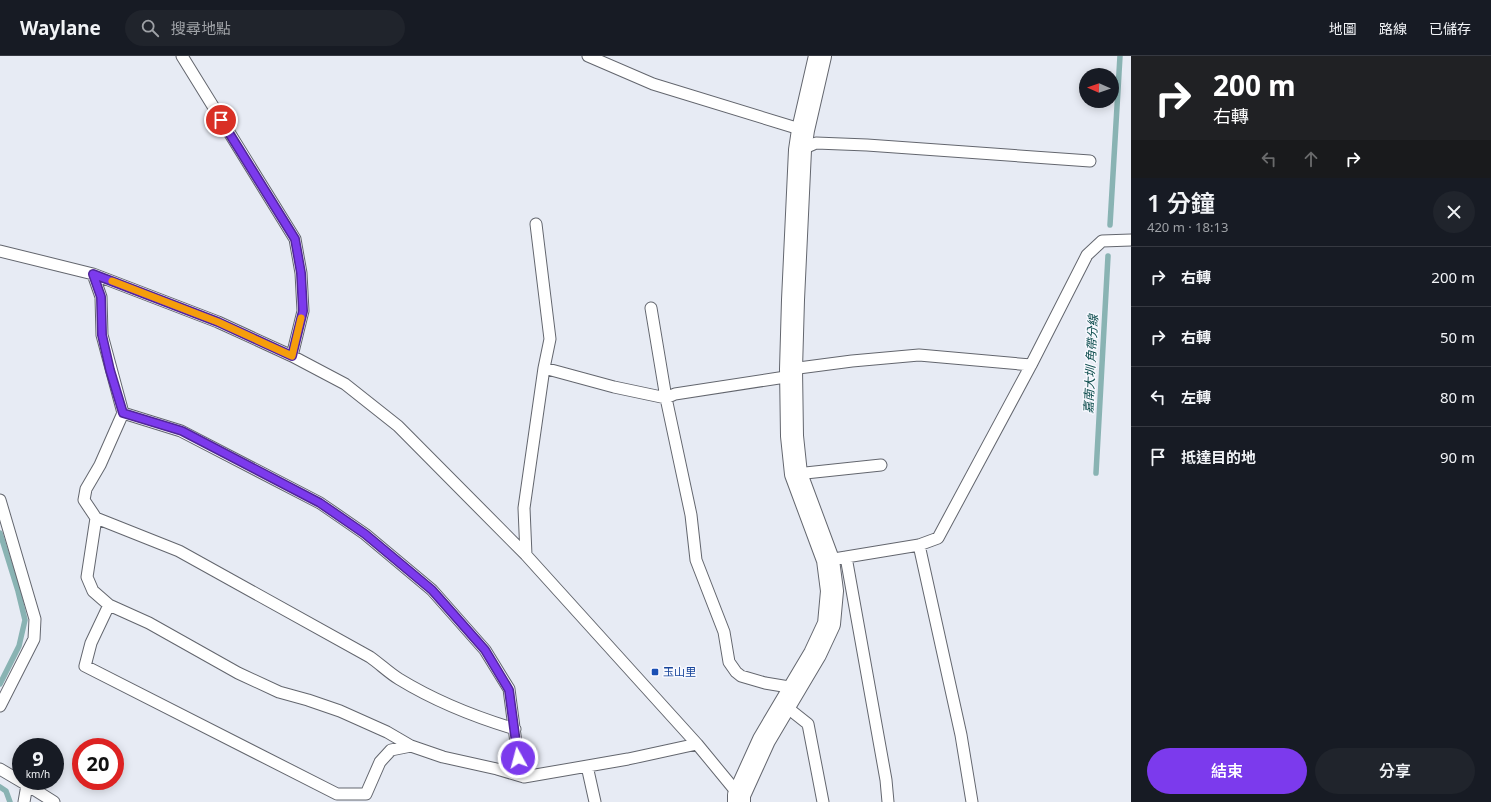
<!DOCTYPE html>
<html lang="zh-TW">
<meta charset="utf-8">
<style>
:root{--surface:#171b24;--page:#20242c;--text:#f1f3f6;--muted:#9ea1a6;--line:#363941;--accent:#7c3aed}
body{margin:0;font-family:"Noto Sans","Noto Sans TC",sans-serif;background:var(--page);color:var(--text);height:100vh;display:flex;flex-direction:column;font-size:15px;white-space:nowrap}
*{box-sizing:border-box;margin:0}
p{font-size:13px;color:var(--muted)}
.icon{flex:none;width:22px;height:22px;fill:none;stroke:currentColor;stroke-width:2;stroke-linecap:round;stroke-linejoin:round}
.map{position:relative;flex:1;overflow:hidden}
.sheet{display:flex;flex-direction:column;background:var(--surface);width:360px}
.sheet>*{flex:none}
.hud{background:#202124;color:#fff;overflow:hidden}
.needle{width:26px;rotate:272deg}
.tools{position:absolute;left:1079px;top:12px;display:grid;gap:8px}
.tools a{display:grid;place-items:center;width:40px;height:40px;border-radius:50%;background:var(--surface);box-shadow:0 2px 10px #0003;font-size:20px}
.speed{position:absolute;left:12px;top:682px;display:flex;gap:8px;font-size:20px;font-weight:700;text-align:center}
.speed>*{display:grid;place-content:center;width:52px;height:52px;border-radius:50%;background:var(--surface);box-shadow:0 2px 10px #0003;line-height:1}
.speed small{font-size:10px;font-weight:400}
.speed .limit{border:6px solid #d22;background:#fff;color:#111}
.pin{position:absolute;display:grid;place-items:center;width:34px;height:34px;color:#fff;margin:-17px;border:2px solid #fff;border-radius:50%;box-shadow:0 1px 4px #0007}
.me{position:absolute;width:44px;margin:-22px;rotate:353deg;stroke-linejoin:round;filter:drop-shadow(0 0 3px #0008)}
.turn{display:flex;align-items:center;gap:14px;height:84px;padding:0 16px;font-size:18px}
.turn .icon{width:52px;height:52px;stroke-width:2.5}
.turn b{display:block;font-size:28px;line-height:34px}
.lanes{display:flex;align-items:center;height:38px;padding:0 16px;background:#0003;justify-content:center;gap:20px;direction:ltr}
.lanes .off{opacity:.35}
.round{display:grid;place-items:center;flex:none;width:42px;height:42px;border-radius:21px;background:var(--page)}
.headline{display:flex;align-items:center;justify-content:space-between;height:68px;padding:0 16px}
h1{font-size:24px;font-weight:600;line-height:30px}
.cta{display:flex;gap:8px;margin-top:auto;padding:8px 16px}
.cta a{flex:1;height:46px;border-radius:24px;background:var(--accent);color:#fff;font-size:16px;font-weight:600;line-height:46px;text-align:center}
.cta a+a{background:var(--page);color:var(--text)}
ul{padding:0;list-style:none}
li{display:flex;align-items:center;gap:12px;height:60px;padding:0 16px;border-top:1px solid var(--line)}
li div{flex:1}
li b{display:block;font-size:15px}
li em{font-style:normal}
header{display:flex;align-items:center;gap:24px;box-sizing:border-box;height:56px;padding:0 20px;background:var(--surface);border-bottom:1px solid var(--line)}
header strong{font-size:19px}
nav{display:flex;gap:22px;margin-inline-start:auto;font-size:14px}
.search{width:280px;height:36px;background:var(--page);display:flex;align-items:center;gap:10px;box-sizing:border-box;padding:0 14px;border-radius:22px;color:var(--muted);font-size:15px}
main{display:flex;flex:1;min-height:0}
.map>svg:first-child{display:block}
.lines{fill:none;stroke-linecap:round;stroke-linejoin:round}
.stream{stroke:#89b3b3;stroke-width:5.5}
.service-casing{stroke:#63666e;stroke-width:13}
.tertiary-casing{stroke:#63666e;stroke-width:24}
.service{stroke:#fff;stroke-width:11}
.tertiary{stroke:#fff;stroke-width:22}
.route-casing{stroke:#51269a;stroke-width:10}
.route{stroke:#7c3aed;stroke-width:7}
.slow{stroke:#f59e0b;stroke-width:7}
.transit-dot{fill:#1a4fb4;stroke:#f6f8fe;stroke-width:1.5}
.labels{text-anchor:middle;stroke-width:3;stroke-linejoin:round;paint-order:stroke}
.transit-label{font-size:11px;fill:#164399;stroke:#f6f8fe;text-anchor:start}
.water-label{font-size:12px;font-style:italic;fill:#0a4a4b;stroke:#f6f8fe}
</style>
<header>
<strong>Waylane</strong>
<div class="search"><svg class="icon" aria-label="search" viewBox="0 0 24 24"><circle cx="10" cy="10" r="6"/><path d="M15 15l6 6"/></svg>搜尋地點</div>
<nav><a>地圖</a><a>路線</a><a>已儲存</a></nav>
</header>
<main>
<div class="map">
<svg width="1131" height="746" viewBox="0 0 1131 746">
<rect width="100%" height="100%" fill="#e7ebf4"/>
<g class="lines">
<path class="stream" d="M 1110,169 L 1120,0
M 1096,417 L 1108,200
M 0,477 L 18,535 L 25,564 L 19,590 L 0,628
M 0,731 L 6,735 L 10,746"/>
<defs>
<path id="service" d="M 182,0 L 295,183 L 301,217 L 303,255 L 292,300
M 588,0 L 653,28 L 803,74
M 800,94 L 816,87 L 867,89 L 1090,105
M 536,168 L 550,283 L 544,312
M 0,195 L 93,218 L 218,266 L 292,300 L 345,328 L 398,370 L 526,499 L 697,688 L 739,739
M 93,218 L 101,241 L 102,279 L 123,357 L 100,409 L 86,433 L 84,444 L 96,462 L 87,521 L 93,535 L 109,549 L 91,587 L 85,610 L 337,738 L 366,738 L 380,706 L 391,694 L 411,690 L 443,701 L 497,713 L 524,721 L 628,703 L 697,688
M 651,252 L 666,342 L 691,459 L 696,504 L 724,576 L 729,606 L 736,616 L 741,620 L 765,627 L 795,632
M 791,313 L 852,305 L 919,299 L 1031,309
M 123,357 L 181,375 L 320,447 L 365,478 L 432,534 L 485,594 L 509,633 L 518,702 L 524,721
M 796,418 L 881,409
M 0,444 L 35,563 L 34,583 L 0,650
M 96,462 L 179,495 L 370,601 C 380,608 389,617 399,623 C 435,645 475,661 515,673
M 919,489 L 961,679 L 972,746
M 526,499 L 524,452 L 544,312 L 614,331 L 666,342 L 675,338 L 792,320
M 846,501 L 886,724 L 888,746
M 828,504 L 919,489 L 938,482 L 1031,309 L 1087,199 L 1102,185 L 1131,184
M 109,549 L 149,567 L 238,617 L 279,636 L 308,644 L 340,655 L 387,676 L 411,690
M 784,649 L 808,668 L 823,746
M 587,710 L 595,746
M 0,713 L 27,729 L 24,746
M 27,729 L 54,746"/>
<path id="tertiary" d="M 739,746 L 739,739 L 764,684 L 815,598 L 829,568 L 832,535 L 828,504 L 796,418 L 792,380 L 791,313 L 793,244 L 800,94 L 803,74 L 820,0"/>
</defs>
<use href="#service" class="service-casing"/>
<use href="#tertiary" class="tertiary-casing"/>
<use href="#service" class="service"/>
<use href="#tertiary" class="tertiary"/>
</g>
<g class="lines">
<defs>
<path id="route" d="M 221,64 L 295,183 L 301,217 L 303,255 L 292,300 L 218,266 L 93,218 L 101,241 L 102,279 L 110,314 L 123,357 L 182,375 L 320,447 L 365,478 L 432,534 L 485,594 L 509,634 L 518,702"/>
</defs>
<use href="#route" class="route-casing"/>
<use href="#route" class="route"/>
<path class="slow" d="M 112,225 L 218,266 L 292,300 L 301,262"/>
</g>
<rect class="transit-dot" x="651" y="612" width="8" height="8" rx="2"/>
<g class="labels">
<g class="transit-label">
<text x="663" y="620">玉山里</text>
</g>
<g class="water-label">
<text transform="translate(1091 308) rotate(-87)" y="4">嘉南大圳 角帶分線</text>
</g>
</g>
</svg>
<div class="tools">
<a><svg class="needle" viewBox="-14 -14 28 28"><path d="M0-13l5 13h-10z" fill="#e53935"/><path d="M0 13l5-13h-10z" fill="#9ea1a6"/></svg></a>
</div>
<div class="speed"><div>9<small>km/h</small></div><div class="limit">20</div></div>
<div class="pin" style="left:221px;top:64px;background:#d93025"><svg class="icon" aria-label="arrive" viewBox="0 0 24 24"><path d="M6 21V4h12l-3 4 3 4H6"/></svg></div>
<svg class="me" style="left:518px;top:702px" viewBox="-20 -20 40 40"><circle r="17" fill="#7c3aed" stroke="#fff" stroke-width="3"/><path d="M0-11L8 9 0 5-8 9z" fill="#fff"/></svg>
</div>
<section class="sheet">
<div class="hud">
<div class="turn"><svg class="icon" aria-label="right" viewBox="0 0 24 24"><path d="M7 20v-9h11M14 6l5 5-5 5"/></svg><div><b>200 m</b>右轉</div></div>
<div class="lanes"><svg class="icon off" aria-label="left" viewBox="0 0 24 24"><path d="M17 20v-9H6M10 6l-5 5 5 5"/></svg><svg class="icon off" aria-label="ahead" viewBox="0 0 24 24"><path d="M12 20V5M6 11l6-6 6 6"/></svg><svg class="icon" aria-label="right" viewBox="0 0 24 24"><path d="M7 20v-9h11M14 6l5 5-5 5"/></svg></div>
</div>
<div class="headline"><div><h1>1 分鐘</h1><p>420 m · 18:13</p></div><a class="round"><svg class="icon" aria-label="close" viewBox="0 0 24 24"><path d="M6 6l12 12M18 6L6 18"/></svg></a></div>
<ul>
<li><svg class="icon" aria-label="right" viewBox="0 0 24 24"><path d="M7 20v-9h11M14 6l5 5-5 5"/></svg><div><b>右轉</b></div><em>200 m</em></li>
<li><svg class="icon" aria-label="right" viewBox="0 0 24 24"><path d="M7 20v-9h11M14 6l5 5-5 5"/></svg><div><b>右轉</b></div><em>50 m</em></li>
<li><svg class="icon" aria-label="left" viewBox="0 0 24 24"><path d="M17 20v-9H6M10 6l-5 5 5 5"/></svg><div><b>左轉</b></div><em>80 m</em></li>
<li><svg class="icon" aria-label="arrive" viewBox="0 0 24 24"><path d="M6 21V4h12l-3 4 3 4H6"/></svg><div><b>抵達目的地</b></div><em>90 m</em></li>
</ul>
<div class="cta"><a>結束</a><a>分享</a></div>
</section>
</main>
